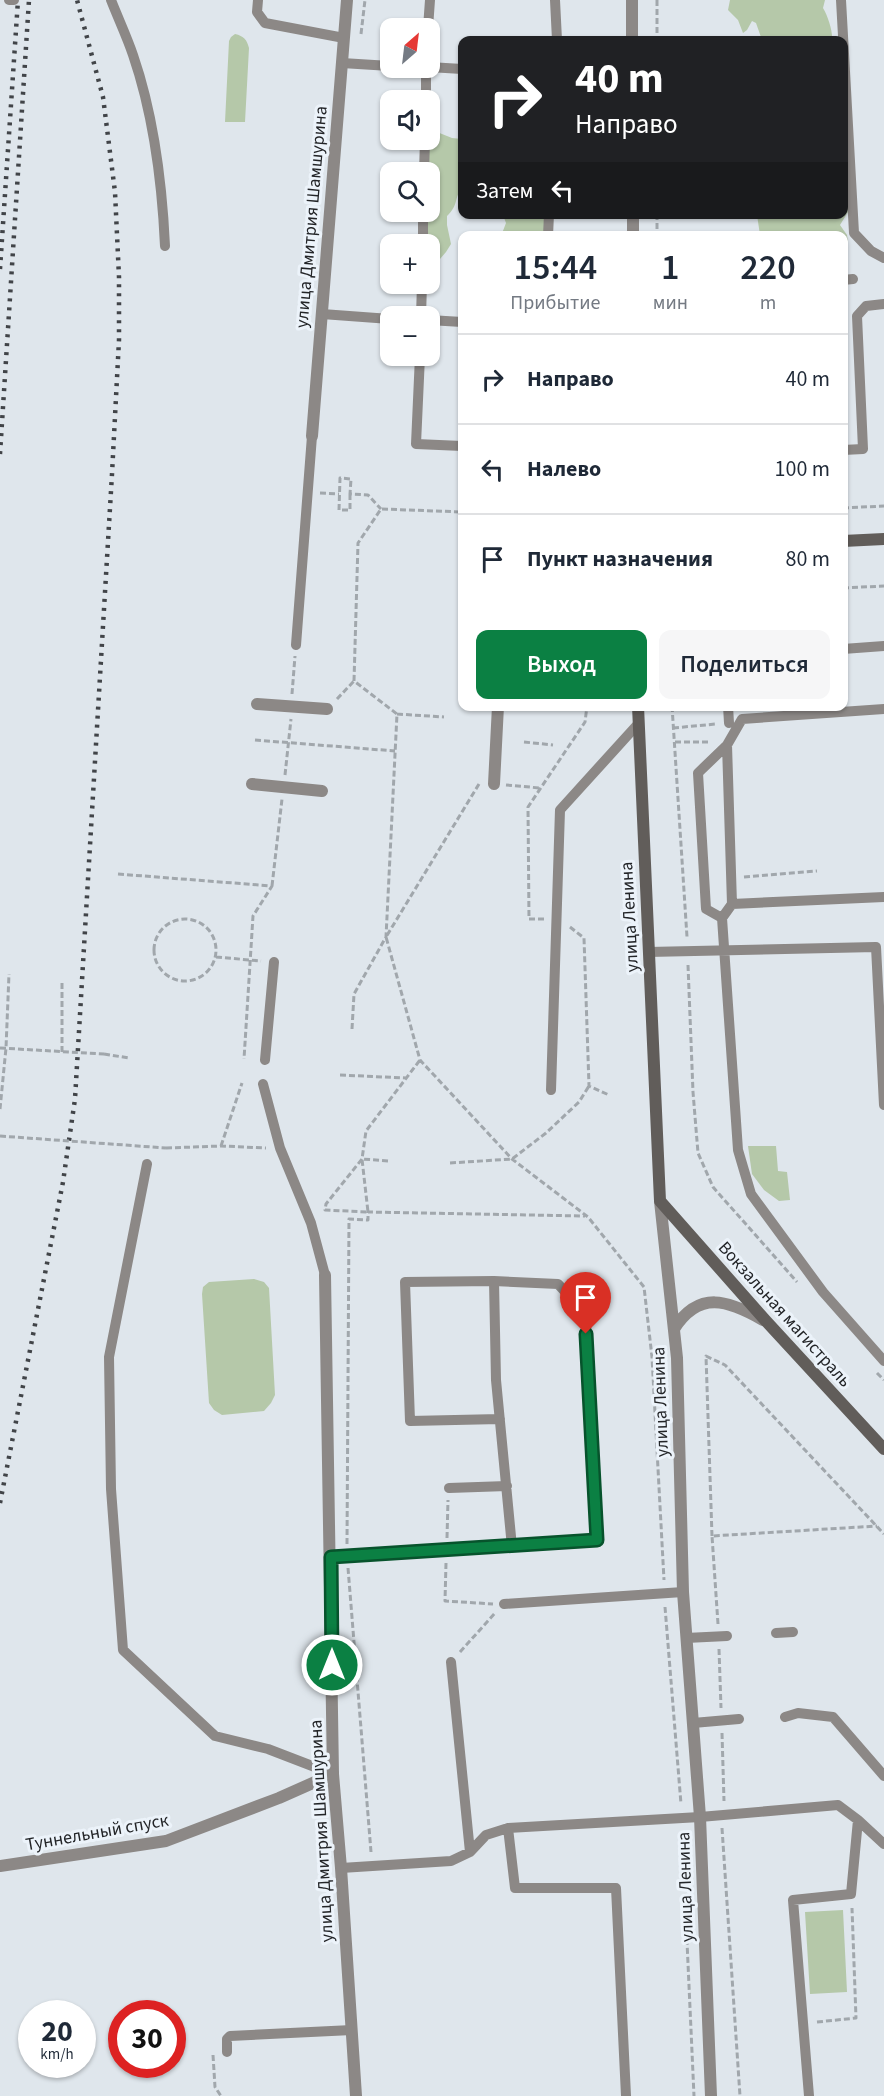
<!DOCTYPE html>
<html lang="ru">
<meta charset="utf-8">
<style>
:root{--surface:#fff;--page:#f6f6f7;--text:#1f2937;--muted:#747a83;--line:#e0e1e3;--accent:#0b8043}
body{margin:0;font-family:"Source Sans 3",sans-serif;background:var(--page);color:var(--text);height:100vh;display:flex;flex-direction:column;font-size:22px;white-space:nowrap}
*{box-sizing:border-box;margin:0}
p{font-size:20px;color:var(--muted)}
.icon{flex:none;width:33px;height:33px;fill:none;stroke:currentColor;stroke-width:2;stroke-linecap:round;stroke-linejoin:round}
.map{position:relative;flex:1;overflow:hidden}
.sheet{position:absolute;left:458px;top:231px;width:390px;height:480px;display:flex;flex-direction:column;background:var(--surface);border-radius:12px;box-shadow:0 2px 4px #0004}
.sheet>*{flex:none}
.hud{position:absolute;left:458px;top:36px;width:390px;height:183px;border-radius:12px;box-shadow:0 2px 4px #0004;background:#202124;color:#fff;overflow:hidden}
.needle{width:39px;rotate:28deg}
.fabs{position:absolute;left:380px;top:18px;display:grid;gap:12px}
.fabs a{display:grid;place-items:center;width:60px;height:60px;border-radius:12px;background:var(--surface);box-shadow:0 2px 4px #0004;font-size:30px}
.speed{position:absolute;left:18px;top:2000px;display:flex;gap:12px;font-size:30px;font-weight:700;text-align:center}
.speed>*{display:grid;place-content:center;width:78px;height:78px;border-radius:50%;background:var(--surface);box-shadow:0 2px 4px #0004;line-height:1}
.speed small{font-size:15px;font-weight:400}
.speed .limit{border:9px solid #d22;background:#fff;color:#111}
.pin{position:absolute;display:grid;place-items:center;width:51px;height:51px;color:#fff;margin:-62px -26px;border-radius:50% 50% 50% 0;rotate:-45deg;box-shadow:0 0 6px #0007}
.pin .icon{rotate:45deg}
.me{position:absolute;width:66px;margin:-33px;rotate:0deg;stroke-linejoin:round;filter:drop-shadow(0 0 4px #0008)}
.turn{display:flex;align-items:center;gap:21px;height:126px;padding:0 18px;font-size:27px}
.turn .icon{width:78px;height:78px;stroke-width:2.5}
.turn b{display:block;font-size:42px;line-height:51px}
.then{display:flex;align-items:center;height:57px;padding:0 18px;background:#0003;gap:12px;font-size:22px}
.eta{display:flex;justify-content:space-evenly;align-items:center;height:102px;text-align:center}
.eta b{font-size:36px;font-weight:600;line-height:42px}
.button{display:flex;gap:12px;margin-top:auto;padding:12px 18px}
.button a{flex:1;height:69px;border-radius:12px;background:var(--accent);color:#fff;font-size:24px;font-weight:600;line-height:69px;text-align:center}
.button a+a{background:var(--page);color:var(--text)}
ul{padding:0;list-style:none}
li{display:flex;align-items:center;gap:18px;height:90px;padding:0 18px;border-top:2px solid var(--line)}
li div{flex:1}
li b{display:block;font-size:22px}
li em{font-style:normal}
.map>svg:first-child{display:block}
.green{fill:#b5c8a9}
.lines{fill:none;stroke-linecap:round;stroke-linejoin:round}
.path{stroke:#a1a7ac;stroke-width:3;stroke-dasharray:6 3;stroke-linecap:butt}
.service{stroke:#8c8886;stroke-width:10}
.minor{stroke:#8c8886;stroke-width:12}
.tertiary{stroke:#8c8886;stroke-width:12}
.secondary{stroke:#615d5a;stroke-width:12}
.rail{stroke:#414448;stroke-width:4.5;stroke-dasharray:3 6;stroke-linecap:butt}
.path-bridge{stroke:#a1a7ac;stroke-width:3;stroke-dasharray:6 3;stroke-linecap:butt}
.pedestrian-bridge{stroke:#8c8886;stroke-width:12}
.route-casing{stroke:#07532c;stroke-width:15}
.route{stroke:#0b8043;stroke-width:10}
.labels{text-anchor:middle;stroke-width:6;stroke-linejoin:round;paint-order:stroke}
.street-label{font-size:18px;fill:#232528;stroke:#ecf3fa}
</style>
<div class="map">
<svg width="884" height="2096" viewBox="0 0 884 2096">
<rect width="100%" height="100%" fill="#dfe6ec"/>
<path class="green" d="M 730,0 L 825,0 L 823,8 C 828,16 833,32 832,40 L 762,40 L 756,23 L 752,21 L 747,30 L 743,33 L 738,20 L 728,10 Z
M 235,34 C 244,36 247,40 249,48 L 245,122 L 225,122 L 229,41 L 231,37 Z
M 843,105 L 848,212 L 840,225 L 847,235 L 848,242 L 843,243 L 843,236 L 760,235 L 757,215 L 843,214 Z
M 437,132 L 452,138 L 462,139 L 462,188 C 454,197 459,205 447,216 L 447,225 L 451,244 L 446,252 L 440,259 L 431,257 L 427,226 L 431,202 L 427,154 L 429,136 Z
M 503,215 L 551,215 L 550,235 L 501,236 L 506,223 Z
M 748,1146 L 776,1146 L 778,1171 L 787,1172 L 790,1200 L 779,1201 L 764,1190 L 752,1174 Z
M 254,1279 L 264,1282 L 269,1288 L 275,1395 L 271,1403 L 264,1411 L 222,1415 L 214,1410 L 209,1403 L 202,1294 L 203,1287 L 209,1282 Z
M 843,1910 L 847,1992 L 810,1994 L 805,1912 Z"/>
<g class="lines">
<path class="path" d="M 657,0 L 657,40
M 361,34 L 365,0
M 657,214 L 657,236
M 320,493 L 339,494
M 350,494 L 350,510 L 339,510 L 340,478 L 351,479 L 350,494 L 368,495 L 381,509
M 843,508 L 884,506
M 843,588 L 884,586
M 292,694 L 295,656
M 337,699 L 354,681
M 672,706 L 687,937
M 397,714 L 444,717
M 673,728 L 716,724
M 255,740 L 395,751
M 524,742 L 553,745
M 675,742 L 710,742
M 285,775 L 291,719
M 479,784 L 386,937 L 420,1060 L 512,1159 L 588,1217 L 644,1287 L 652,1357 L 664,1580
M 506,785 L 540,788
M 118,874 L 272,886 L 253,916 L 244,1059
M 744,877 L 817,871
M 272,886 L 282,799
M154 950a31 31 0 1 1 62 0a31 31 0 1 1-62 0Z
M 544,919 L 529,919 L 528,807 L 585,722 L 587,706
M 570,927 L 584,938 L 589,1086 L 609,1095
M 216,957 L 261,961
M 688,965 L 693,1092 L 698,1153 L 713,1187 L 797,1282
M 352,1029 L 354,994 L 386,937 L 397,714 L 354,681 L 358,543 L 381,509 L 462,512
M 62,1052 L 62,981
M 104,1054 L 129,1058
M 340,1075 L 406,1078
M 0,1109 L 6,1048 L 9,974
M 221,1146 L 242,1083
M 166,1148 L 221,1146 L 266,1148
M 388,1161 L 362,1159 L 368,1212 L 325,1210 L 326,1204 L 362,1159 L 366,1131 L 420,1060
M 450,1163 L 512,1159 L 546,1133 L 579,1102 L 589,1086
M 877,1373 L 884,1380
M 712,1536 L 706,1356 L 725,1365 L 884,1534
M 447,1538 L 448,1500
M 347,1544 L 349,1219 L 368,1220 L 368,1212 L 585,1216
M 446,1563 L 445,1601 L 493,1604
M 348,1568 L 371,1852
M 665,1607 L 681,1804
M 718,1624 L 712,1536 L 877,1526
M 719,1649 L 721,1708
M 460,1652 L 496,1612
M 722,1733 L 724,1801
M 722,1828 L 740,2096
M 682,1831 L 694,2096
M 817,2022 L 856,2018 L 852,1908
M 213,2055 L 215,2087 L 221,2096"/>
<path class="service" d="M 9,0 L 14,0
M 111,0 C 118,18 127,37 133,55 C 154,116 162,181 165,246
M 258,0 L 257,12 L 265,23 L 344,38
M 555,0 L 557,40
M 841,0 L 854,233 L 871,251 L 884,258
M 428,28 L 430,0
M 342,63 L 390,66
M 429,67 L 462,69
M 426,100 L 426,68
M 424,172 L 425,140
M 548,236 L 549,214
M 423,244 L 423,212
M 843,280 L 853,279
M 322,314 L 390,319
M 421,316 L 422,284
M 429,320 L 462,322
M 420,356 L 416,444 L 462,446
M 843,450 L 863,449 L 857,316 L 866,306 L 884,304
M 296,645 L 312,436
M 843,649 L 884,646
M 728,706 L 729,723
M 884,709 L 742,719 L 727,745 L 698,773 L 706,909 L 722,918 L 738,1150 L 751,1194 L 823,1292 L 884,1361
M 732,904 L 884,897
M 722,918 L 732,904 L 727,745
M 648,952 L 876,947 L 884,1105
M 265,1060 L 274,962
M 263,1084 L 280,1148 L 311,1223 L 325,1275
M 551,1090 L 560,810 L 638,724
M 147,1164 L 109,1357 L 111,1489 L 123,1650 L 215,1736 L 268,1749 L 333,1774
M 500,1419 L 410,1421 L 405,1282 L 494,1281 L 496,1380 L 512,1547
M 449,1488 L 507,1486
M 331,1557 L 597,1541 L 586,1334 L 587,1315 L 558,1284 L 494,1281
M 504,1604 L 683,1592
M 776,1633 L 793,1632
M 686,1638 L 727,1636
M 451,1662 L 470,1852
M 785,1717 L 798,1713 L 833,1717 L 884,1776
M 693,1723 L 739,1719
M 508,1828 L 515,1888 L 616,1888 L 626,2096
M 341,1868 L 451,1861 L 470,1852 L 486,1835 L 508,1828 L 700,1817 L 838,1805 L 858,1820 L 884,1844
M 227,2052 L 227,2039 L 230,2036 L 352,2030
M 809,2096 L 793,1900 L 851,1894 L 858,1820"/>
<path class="minor" d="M 312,436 L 347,0
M 494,784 L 498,706
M 325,1275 L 333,1774"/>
<path class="tertiary" d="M 632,0 L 632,40
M 633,214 L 633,236
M 660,1201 L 677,1358 L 683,1592 L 700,1817 L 711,2096
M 674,1329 C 699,1290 728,1300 763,1320
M 0,1866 L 166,1841 L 279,1798 L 333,1774 L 341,1868 L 356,2096"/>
<path class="secondary" d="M 843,541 L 884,539
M 638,706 L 660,1201 L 766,1321 L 884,1449"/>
<path class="rail" d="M 0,269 L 18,0
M 0,454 L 29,0
M 0,1503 L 63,1182 L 75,1099 L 112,474 L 119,340 L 119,277 L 115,192 L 103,97 L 77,0"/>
<path class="path-bridge" d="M 0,1048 L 104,1054
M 0,1136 L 166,1148"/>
<path class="pedestrian-bridge" d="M 257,704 L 327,709
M 252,784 L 322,791"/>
</g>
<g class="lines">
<defs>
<path id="route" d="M 332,1665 L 331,1557 L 597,1540 L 586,1334"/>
</defs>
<use href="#route" class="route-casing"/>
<use href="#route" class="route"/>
</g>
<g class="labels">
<g class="street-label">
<text transform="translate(311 217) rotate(-85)" y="6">улица Дмитрия Шамшурина</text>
<text transform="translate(629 917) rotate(-93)" y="6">улица Ленина</text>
<text transform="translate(785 1314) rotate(48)" y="6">Вокзальная магистраль</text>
<text transform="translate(660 1402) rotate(-92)" y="6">улица Ленина</text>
<text transform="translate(321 1831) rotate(-93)" y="6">улица Дмитрия Шамшурина</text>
<text transform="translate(97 1832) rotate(-10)" y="6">Туннельный спуск</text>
<text transform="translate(685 1887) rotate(-92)" y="6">улица Ленина</text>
</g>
</g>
</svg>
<div class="fabs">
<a><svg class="needle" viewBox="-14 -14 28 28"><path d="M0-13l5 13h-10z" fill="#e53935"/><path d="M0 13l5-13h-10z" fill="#747a83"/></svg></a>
<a><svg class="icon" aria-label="sound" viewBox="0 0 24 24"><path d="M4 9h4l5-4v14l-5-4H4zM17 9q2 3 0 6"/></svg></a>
<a><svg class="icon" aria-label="search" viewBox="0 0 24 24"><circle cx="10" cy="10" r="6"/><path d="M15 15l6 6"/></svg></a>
<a>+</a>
<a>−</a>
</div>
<div class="speed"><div>20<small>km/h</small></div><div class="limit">30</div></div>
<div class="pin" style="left:586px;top:1334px;background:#d93025"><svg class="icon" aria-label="arrive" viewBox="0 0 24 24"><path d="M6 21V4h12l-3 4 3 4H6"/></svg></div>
<svg class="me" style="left:332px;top:1665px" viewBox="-20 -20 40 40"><circle r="17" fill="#0b8043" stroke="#fff" stroke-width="3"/><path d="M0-11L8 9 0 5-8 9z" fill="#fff"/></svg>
<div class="hud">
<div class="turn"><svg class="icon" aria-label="right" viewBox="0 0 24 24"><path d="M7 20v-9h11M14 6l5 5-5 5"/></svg><div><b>40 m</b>Направо</div></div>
<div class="then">Затем<svg class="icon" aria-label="left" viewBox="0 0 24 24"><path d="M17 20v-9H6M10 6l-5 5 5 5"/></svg></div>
</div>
<section class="sheet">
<div class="eta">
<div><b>15:44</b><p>Прибытие</p></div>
<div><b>1</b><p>мин</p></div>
<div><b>220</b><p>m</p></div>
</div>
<ul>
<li><svg class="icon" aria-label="right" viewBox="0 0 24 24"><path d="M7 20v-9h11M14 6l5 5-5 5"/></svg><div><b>Направо</b></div><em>40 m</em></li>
<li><svg class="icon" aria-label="left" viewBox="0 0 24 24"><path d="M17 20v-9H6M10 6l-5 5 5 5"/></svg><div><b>Налево</b></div><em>100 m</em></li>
<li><svg class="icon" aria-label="arrive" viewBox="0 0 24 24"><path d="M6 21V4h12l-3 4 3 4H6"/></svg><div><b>Пункт назначения</b></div><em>80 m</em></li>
</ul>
<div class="button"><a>Выход</a><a>Поделиться</a></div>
</section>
</div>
